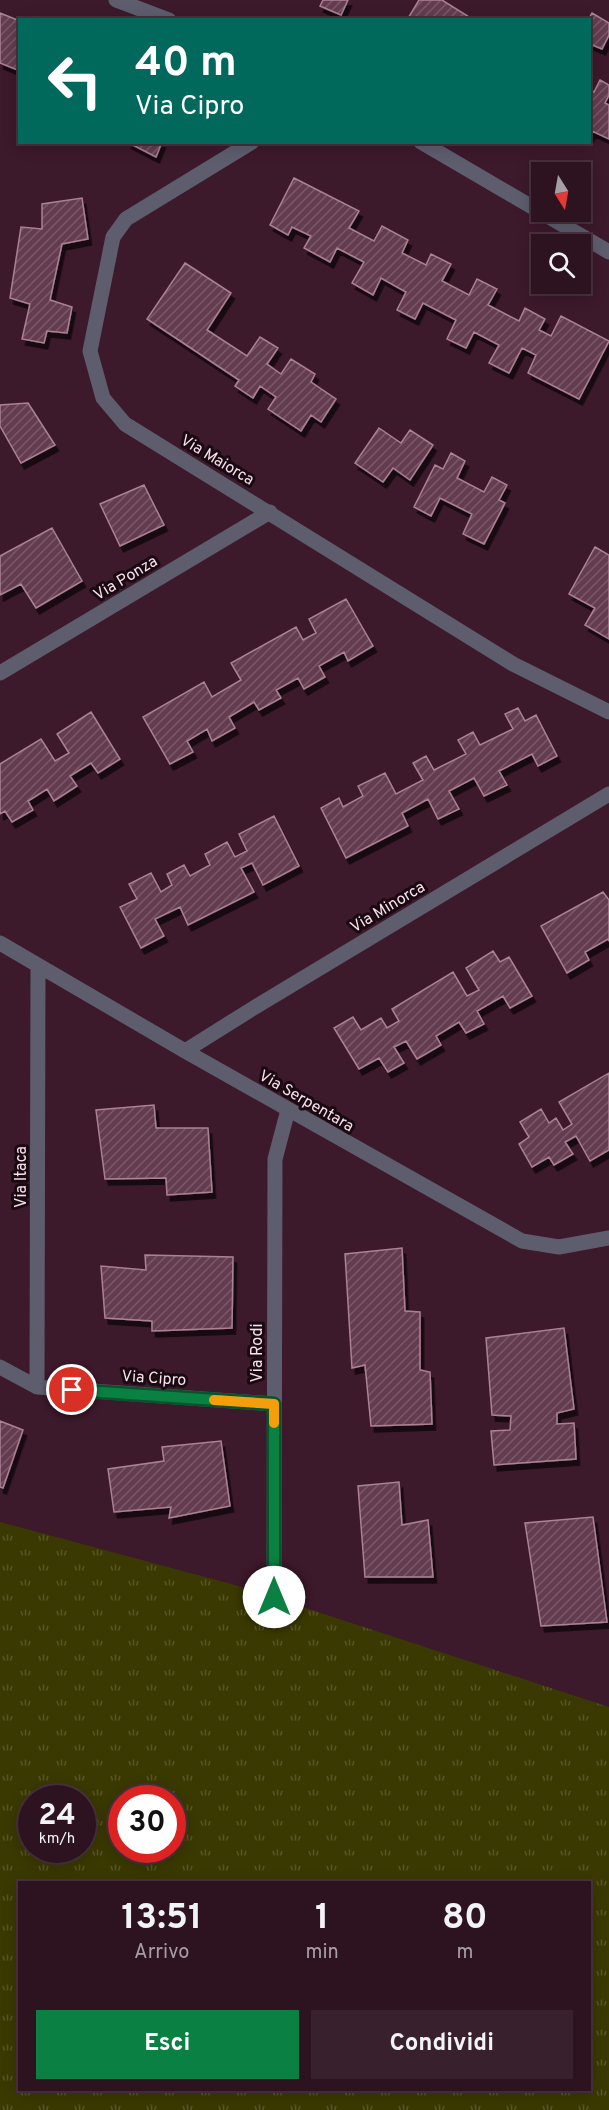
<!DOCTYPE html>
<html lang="it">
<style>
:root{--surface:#2d1320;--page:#39202d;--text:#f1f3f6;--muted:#a79ea5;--line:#48323e;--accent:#0b8043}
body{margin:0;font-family:Overpass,sans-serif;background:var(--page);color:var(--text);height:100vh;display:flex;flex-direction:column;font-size:22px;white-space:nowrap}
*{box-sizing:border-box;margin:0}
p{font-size:20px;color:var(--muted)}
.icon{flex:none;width:33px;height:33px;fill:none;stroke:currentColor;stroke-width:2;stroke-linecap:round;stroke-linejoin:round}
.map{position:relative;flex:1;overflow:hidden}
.panel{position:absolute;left:18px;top:1881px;width:573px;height:210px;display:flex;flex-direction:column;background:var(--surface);border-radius:0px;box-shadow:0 3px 15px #0003,0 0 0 2px var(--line)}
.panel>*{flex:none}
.guide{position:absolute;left:18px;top:18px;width:573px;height:126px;border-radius:0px;box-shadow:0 3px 15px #0003,0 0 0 2px var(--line);background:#00695c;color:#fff;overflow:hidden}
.needle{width:39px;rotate:169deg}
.buttons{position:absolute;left:531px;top:162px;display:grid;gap:12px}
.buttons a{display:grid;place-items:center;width:60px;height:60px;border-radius:0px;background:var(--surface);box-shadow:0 3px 15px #0003,0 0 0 2px var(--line);font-size:30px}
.speed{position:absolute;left:18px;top:1785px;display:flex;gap:12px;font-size:30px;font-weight:700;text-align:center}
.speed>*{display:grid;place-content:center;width:78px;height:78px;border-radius:50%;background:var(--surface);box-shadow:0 3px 15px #0003,0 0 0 2px var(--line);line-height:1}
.speed small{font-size:15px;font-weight:400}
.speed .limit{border:9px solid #d22;background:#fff;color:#111}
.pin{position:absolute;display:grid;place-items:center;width:51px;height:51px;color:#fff;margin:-26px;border:3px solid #fff;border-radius:50%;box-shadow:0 2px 6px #0007}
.me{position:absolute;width:66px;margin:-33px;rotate:0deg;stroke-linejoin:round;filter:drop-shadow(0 0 4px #0008)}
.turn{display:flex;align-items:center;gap:21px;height:126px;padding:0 18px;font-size:27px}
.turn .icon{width:78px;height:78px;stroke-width:2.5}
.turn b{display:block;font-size:42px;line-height:51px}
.eta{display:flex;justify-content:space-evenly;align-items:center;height:102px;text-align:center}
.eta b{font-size:36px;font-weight:700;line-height:42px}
.primary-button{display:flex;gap:12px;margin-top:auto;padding:12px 18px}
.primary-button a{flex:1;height:69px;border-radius:0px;background:var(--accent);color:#fff;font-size:24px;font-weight:700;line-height:69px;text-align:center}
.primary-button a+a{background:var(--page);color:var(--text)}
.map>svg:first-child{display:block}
.grass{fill:url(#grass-tufts);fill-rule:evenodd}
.building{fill:url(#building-hatch);stroke:#ac8195;stroke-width:1.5;filter:url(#shadow)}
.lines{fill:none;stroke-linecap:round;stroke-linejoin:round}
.minor{stroke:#5e5d6e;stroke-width:15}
.route-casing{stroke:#07532c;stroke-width:15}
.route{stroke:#0b8043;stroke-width:10}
.slow{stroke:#f59e0b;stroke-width:10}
.labels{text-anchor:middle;stroke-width:6;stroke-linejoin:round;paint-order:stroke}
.street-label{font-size:16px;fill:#f8dfea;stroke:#190a12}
</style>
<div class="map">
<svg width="609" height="2110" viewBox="0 0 609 2110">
<defs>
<pattern id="grass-tufts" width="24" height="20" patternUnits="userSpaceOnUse" patternTransform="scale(1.5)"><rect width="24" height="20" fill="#3a3902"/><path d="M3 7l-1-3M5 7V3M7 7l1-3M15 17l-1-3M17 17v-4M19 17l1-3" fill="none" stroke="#575527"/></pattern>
<pattern id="building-hatch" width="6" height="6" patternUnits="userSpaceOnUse" patternTransform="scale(1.5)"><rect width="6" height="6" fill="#633d50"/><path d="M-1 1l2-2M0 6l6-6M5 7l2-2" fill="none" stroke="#7a5969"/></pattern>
<filter id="shadow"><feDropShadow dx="3.5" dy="6" stdDeviation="0" flood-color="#0009"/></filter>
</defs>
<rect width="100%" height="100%" fill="#3c192b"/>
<path class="grass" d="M 0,1522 L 235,1585 L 609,1707 L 609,2110 L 0,2110 ZM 32,1798 L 82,1798 L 82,1850 L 32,1850 ZM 122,1798 L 172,1798 L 172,1850 L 122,1850 ZM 20,1882 L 590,1882 L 590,2090 L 20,2090 Z"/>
<path class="building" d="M 323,0 L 348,0 L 341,15 L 320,6 Z
M 419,0 L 442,0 L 474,20 L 407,20 Z
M 0,13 L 20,21 L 20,71 L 0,63 Z
M 592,13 L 609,23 L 609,35 L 602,49 L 590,44 L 590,20 L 588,20 Z
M 600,80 L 609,85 L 609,95 L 605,103 L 609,105 L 609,139 L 592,131 L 590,136 L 590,89 L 594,92 Z
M 127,142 L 162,142 L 156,157 Z
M 294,178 L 359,211 L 349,228 L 374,241 L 382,226 L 408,240 L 402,253 L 426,265 L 431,254 L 451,264 L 442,281 L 469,295 L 477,279 L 497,289 L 488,305 L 519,321 L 525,308 L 545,319 L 539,330 L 551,336 L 561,316 L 609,341 L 579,399 L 528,373 L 536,355 L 522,348 L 509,373 L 489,363 L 499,345 L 474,332 L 466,348 L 447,339 L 456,320 L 423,303 L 415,319 L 397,310 L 406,292 L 381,278 L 373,295 L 352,283 L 364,262 L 337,248 L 330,262 L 304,248 L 311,236 L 292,227 L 288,235 L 270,225 Z
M 82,198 L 88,239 L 62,244 L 50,300 L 72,307 L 67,333 L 47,331 L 44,343 L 22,339 L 30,304 L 10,298 L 21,227 L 42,229 L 42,204 Z
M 185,263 L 231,293 L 207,330 L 247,356 L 260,337 L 278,348 L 267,364 L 281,374 L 291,359 L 315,374 L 311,382 L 336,399 L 321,422 L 311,415 L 301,431 L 268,409 L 276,397 L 260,386 L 253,398 L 235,386 L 239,380 L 147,319 Z
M 28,403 L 55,445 L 21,463 L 0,426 L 0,405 Z
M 379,428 L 401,443 L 410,430 L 433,445 L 410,480 L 393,468 L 383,482 L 355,463 Z
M 451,453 L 465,461 L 457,478 L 484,492 L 492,477 L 507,485 L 499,500 L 505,503 L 484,544 L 463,534 L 472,514 L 440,498 L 431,516 L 414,507 L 435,465 L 443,469 Z
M 144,485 L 164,525 L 120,546 L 100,504 Z
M 52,528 L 82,581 L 36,608 L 21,584 L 0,595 L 0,556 Z
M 595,547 L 609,555 L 609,639 L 585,625 L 595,608 L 569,594 Z
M 346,599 L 373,646 L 348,661 L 344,652 L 319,666 L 325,677 L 304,689 L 298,678 L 276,690 L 281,698 L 259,710 L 254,702 L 229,717 L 235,728 L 212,741 L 207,729 L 187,741 L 193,752 L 170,764 L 143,717 L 204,682 L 212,697 L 241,680 L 231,663 L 296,627 L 303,640 L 316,633 L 309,619 Z
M 518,708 L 525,721 L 536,715 L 557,756 L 538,766 L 532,754 L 499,771 L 507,785 L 484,796 L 474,778 L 449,791 L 459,809 L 438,819 L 428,799 L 402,813 L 408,826 L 346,858 L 321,808 L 339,798 L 343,807 L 363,796 L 358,786 L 385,773 L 396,794 L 423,780 L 413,763 L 426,756 L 434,770 L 466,754 L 458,740 L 473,732 L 480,745 L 513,729 L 505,714 Z
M 91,712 L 120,759 L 98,773 L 91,763 L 70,776 L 77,786 L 54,801 L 47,789 L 28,801 L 33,810 L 12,822 L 5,811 L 0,814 L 0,764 L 41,739 L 55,761 L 69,753 L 57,734 Z
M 274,816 L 299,866 L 263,885 L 252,863 L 241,868 L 254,892 L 188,925 L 180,907 L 155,919 L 164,936 L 141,948 L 120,907 L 137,899 L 129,884 L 151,873 L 161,892 L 172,885 L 167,874 L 184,865 L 190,876 L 210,865 L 205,854 L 227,842 L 235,857 L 247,851 L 239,834 Z
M 603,892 L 609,900 L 609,941 L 608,939 L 585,952 L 589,960 L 567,973 L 541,926 Z
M 493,951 L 500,962 L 509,957 L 532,996 L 510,1008 L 503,996 L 477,1011 L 484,1024 L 466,1033 L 459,1022 L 436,1036 L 441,1045 L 417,1059 L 406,1041 L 394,1047 L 404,1063 L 388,1072 L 379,1058 L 359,1069 L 334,1028 L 353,1017 L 361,1030 L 381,1018 L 387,1028 L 399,1021 L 392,1009 L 453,972 L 467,996 L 479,990 L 466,968 Z
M 609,1073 L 609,1150 L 590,1161 L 576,1136 L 565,1142 L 573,1154 L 554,1165 L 549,1157 L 532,1167 L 519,1144 L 529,1137 L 520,1122 L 541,1109 L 549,1123 L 556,1118 L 563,1130 L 572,1124 L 559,1102 Z
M 154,1105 L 156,1128 L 208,1128 L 212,1192 L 167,1195 L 166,1178 L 105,1179 L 96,1110 Z
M 402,1248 L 405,1311 L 420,1312 L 420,1370 L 430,1372 L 432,1424 L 371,1426 L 365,1365 L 352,1368 L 345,1254 Z
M 145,1255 L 233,1257 L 232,1328 L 152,1331 L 152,1321 L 105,1318 L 101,1266 L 146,1270 Z
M 564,1328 L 574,1409 L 557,1413 L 557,1424 L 574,1423 L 576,1459 L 494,1465 L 491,1431 L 510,1430 L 511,1416 L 492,1415 L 486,1338 Z
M 0,1421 L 23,1430 L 3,1488 L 0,1487 Z
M 221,1441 L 230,1506 L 169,1518 L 171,1507 L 114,1512 L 108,1469 L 164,1461 L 162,1447 Z
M 399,1482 L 402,1525 L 428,1520 L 433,1577 L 365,1577 L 358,1486 Z
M 593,1517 L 607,1622 L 541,1626 L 525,1523 Z"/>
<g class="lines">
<path class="minor" d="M 116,0 L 169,20
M 252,142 L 126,219 L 113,237 L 90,351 L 103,398 L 125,424 L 513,664 L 609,712
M 421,142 L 609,252
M 0,673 L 270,512
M 0,943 L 185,1051 L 522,1241 L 559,1247 L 609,1238
M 185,1051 L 252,1009 L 609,794
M 0,1367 L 37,1387 L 274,1404
M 37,1387 L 38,966
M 274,1597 L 275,1159 L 288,1110"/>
</g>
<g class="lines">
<defs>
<path id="route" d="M 72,1390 L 274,1404 L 274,1597"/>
</defs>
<use href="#route" class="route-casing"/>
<use href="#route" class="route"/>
<path class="slow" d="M 214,1400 L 274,1404 L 274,1423"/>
</g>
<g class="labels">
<g class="street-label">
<text transform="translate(218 459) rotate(31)" y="6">Via Maiorca</text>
<text transform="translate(125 577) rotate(-31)" y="6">Via Ponza</text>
<text transform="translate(387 906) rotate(-31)" y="6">Via Minorca</text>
<text transform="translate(307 1100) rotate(30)" y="6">Via Serpentara</text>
<text transform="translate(20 1177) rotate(-90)" y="6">Via Itaca</text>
<text transform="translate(256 1353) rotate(-90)" y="6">Via Rodi</text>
<text transform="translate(154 1377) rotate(4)" y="6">Via Cipro</text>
</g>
</g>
</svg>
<div class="buttons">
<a><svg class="needle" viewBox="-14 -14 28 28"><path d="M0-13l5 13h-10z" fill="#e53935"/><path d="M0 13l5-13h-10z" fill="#a79ea5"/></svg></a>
<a><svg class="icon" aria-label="search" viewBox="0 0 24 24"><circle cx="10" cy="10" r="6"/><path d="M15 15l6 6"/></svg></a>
</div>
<div class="speed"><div>24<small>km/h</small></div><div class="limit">30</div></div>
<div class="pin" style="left:72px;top:1390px;background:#d93025"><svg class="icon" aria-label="arrive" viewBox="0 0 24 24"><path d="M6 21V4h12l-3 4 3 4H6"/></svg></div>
<svg class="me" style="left:274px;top:1597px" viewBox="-20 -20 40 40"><circle r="19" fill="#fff"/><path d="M0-13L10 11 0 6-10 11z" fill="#0b8043"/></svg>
<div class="guide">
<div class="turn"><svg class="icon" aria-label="left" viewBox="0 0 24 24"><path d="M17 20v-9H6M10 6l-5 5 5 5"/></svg><div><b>40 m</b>Via Cipro</div></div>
</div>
<section class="panel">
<div class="eta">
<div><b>13:51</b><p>Arrivo</p></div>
<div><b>1</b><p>min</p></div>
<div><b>80</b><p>m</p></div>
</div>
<div class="primary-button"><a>Esci</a><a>Condividi</a></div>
</section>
</div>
